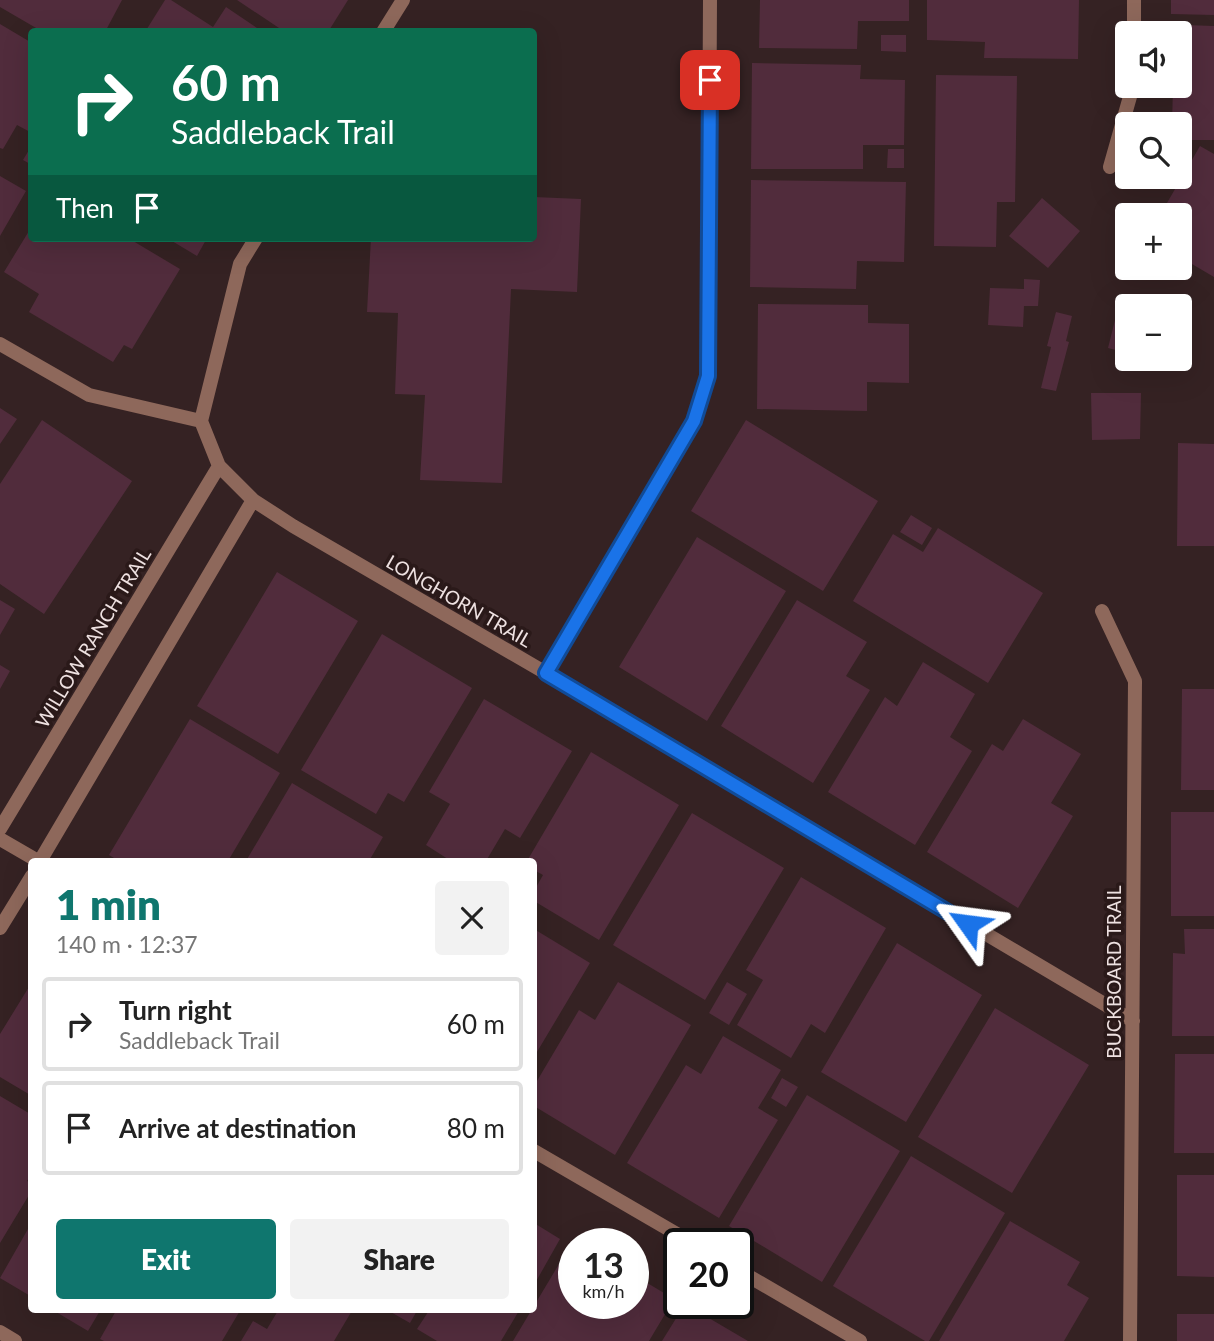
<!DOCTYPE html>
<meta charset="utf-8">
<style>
:root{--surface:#fff;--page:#f2f2f2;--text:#222;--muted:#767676;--line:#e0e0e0;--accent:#0f766e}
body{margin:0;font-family:Lato,sans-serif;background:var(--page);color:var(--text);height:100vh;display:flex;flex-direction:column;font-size:26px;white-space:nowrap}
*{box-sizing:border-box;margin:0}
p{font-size:23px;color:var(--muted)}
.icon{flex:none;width:38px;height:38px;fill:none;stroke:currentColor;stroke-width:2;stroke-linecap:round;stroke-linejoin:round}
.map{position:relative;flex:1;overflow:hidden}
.panel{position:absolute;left:28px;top:858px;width:509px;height:455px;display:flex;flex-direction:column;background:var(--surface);border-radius:7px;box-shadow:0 7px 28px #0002}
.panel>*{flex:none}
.top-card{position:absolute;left:28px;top:28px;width:509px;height:214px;border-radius:7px;box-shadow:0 7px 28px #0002;background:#0b6e4f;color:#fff;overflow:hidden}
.buttons{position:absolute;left:1115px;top:21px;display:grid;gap:14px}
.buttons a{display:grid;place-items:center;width:77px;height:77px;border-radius:7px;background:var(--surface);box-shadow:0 7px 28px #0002;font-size:35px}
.speed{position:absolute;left:558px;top:1228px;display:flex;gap:14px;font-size:35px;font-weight:700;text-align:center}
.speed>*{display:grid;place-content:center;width:91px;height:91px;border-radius:50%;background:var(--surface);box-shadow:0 7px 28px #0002;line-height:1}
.speed small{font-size:18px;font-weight:400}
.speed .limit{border:4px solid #111;border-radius:10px;background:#fff;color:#111}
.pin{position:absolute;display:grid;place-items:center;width:60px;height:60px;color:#fff;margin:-30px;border-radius:14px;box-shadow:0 4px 10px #0006}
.me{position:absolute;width:77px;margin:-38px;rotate:301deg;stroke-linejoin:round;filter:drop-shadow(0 0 5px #0008)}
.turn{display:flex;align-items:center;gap:24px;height:147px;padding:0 28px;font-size:32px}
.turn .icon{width:91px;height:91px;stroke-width:2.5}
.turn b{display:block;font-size:49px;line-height:60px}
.then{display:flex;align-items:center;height:66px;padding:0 28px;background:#0003;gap:14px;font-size:26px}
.round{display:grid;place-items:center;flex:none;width:74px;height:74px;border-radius:7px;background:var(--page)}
.overview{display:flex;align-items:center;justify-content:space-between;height:119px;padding:0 28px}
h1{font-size:42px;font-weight:800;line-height:52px;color:var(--accent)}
.primary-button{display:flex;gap:14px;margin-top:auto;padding:14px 28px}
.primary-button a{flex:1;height:80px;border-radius:7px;background:var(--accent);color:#fff;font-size:28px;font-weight:800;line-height:80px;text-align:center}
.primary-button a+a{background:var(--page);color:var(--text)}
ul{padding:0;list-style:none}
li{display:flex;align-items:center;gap:21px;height:94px;margin:0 14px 10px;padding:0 14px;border:4px solid var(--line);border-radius:7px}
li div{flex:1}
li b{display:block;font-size:26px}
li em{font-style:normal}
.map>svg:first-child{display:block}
.building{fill:#512c3c}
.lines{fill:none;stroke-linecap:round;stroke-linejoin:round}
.lane{stroke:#8e685b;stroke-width:14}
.route-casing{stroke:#114b97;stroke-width:18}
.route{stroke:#1a73e8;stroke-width:12}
.labels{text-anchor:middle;stroke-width:7;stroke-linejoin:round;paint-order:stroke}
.street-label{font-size:19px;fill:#eee1e1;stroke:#2a1919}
</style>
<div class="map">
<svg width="1214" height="1341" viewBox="0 0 1214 1341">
<rect width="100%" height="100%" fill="#352223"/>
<path class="building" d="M 0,0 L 122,0 L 105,32 L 43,32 L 0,7 Z
M 165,0 L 171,0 L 213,27 L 226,7 L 263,32 L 145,32 Z
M 237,0 L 348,0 L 328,32 L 285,32 Z
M 760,0 L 909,0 L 909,21 L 858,21 L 857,49 L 759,48 Z
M 927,0 L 1079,0 L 1078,59 L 984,58 L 985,42 L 927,40 Z
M 1171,0 L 1214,0 L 1214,15 L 1171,14 Z
M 0,24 L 32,43 L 32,133 L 17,125 L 3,149 L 0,148 Z
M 1185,25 L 1214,26 L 1214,140 L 1180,140 L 1180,124 L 1172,124 L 1173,86 L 1180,86 L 1180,52 L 1184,52 Z
M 881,35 L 906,35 L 906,52 L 881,51 Z
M 752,63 L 861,65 L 860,79 L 905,80 L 904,145 L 863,145 L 863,169 L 751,169 Z
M 936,75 L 1017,76 L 1015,202 L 997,202 L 996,247 L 934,246 Z
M 32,145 L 32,165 L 23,160 Z
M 1200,146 L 1214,154 L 1214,277 L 1180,257 L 1180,215 L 1160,215 Z
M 888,149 L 904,149 L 904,168 L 887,168 Z
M 0,176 L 26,191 L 0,236 Z
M 751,180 L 906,182 L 904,262 L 857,261 L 856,289 L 750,287 Z
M 534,197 L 581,199 L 577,292 L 511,289 L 502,483 L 420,480 L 425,395 L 395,394 L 398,313 L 367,312 L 371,238 L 534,238 Z
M 1042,198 L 1080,231 L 1048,268 L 1009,236 Z
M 32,226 L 32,238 L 128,238 L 180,269 L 132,349 L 124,345 L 113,362 L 29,312 L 39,294 L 4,272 Z
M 167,238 L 207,238 L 197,256 Z
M 1024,279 L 1040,280 L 1038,306 L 1024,306 L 1023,327 L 988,325 L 990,288 L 1024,289 Z
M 758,304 L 868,305 L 868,323 L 909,324 L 909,383 L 867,382 L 867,411 L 757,409 Z
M 1056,312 L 1072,316 L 1066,341 L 1069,342 L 1056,391 L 1041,388 L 1051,347 L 1047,346 Z
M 1115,320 L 1127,324 L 1127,353 L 1108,348 Z
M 1091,393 L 1141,393 L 1140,439 L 1092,440 Z
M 0,408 L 17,419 L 0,444 Z
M 42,420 L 132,481 L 44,614 L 0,584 L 0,484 Z
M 746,420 L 878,501 L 823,591 L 691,511 Z
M 1178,443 L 1214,444 L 1214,546 L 1177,546 Z
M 911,515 L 932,528 L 922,545 L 900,532 Z
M 938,528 L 1043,593 L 988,683 L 853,601 L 893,534 L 923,552 Z
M 697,537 L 786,591 L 707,721 L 619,667 Z
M 277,572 L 358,621 L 278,754 L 197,706 Z
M 0,600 L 15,609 L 0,635 Z
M 797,600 L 867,642 L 846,676 L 870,690 L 813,783 L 721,726 Z
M 382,634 L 472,688 L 404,802 L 388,793 L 376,814 L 301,770 Z
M 923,662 L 975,694 L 950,737 L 972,751 L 915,845 L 828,792 L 885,697 L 897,706 Z
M 0,665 L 10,671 L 0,689 Z
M 1182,689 L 1214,689 L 1214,790 L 1181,790 Z
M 484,699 L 572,751 L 520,838 L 505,829 L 486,861 L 451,861 L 426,845 L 450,804 L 429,792 Z
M 190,719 L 280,773 L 228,861 L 119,861 L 109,855 Z
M 1023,719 L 1081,754 L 1051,803 L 1073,816 L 1018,908 L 927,852 L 992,744 L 1003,751 Z
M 591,752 L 679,805 L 599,940 L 534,901 L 534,891 L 543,875 L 534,870 L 534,861 L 527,861 Z
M 292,783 L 383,837 L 369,861 L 246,861 Z
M 1171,812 L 1214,812 L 1214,916 L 1171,916 Z
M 692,813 L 784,868 L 705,1000 L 613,945 Z
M 801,877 L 886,928 L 825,1033 L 811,1024 L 791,1058 L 737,1025 L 763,980 L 746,970 Z
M 534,929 L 590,963 L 534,1057 Z
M 1184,929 L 1214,929 L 1214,1036 L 1172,1036 L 1173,953 L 1185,954 Z
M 897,943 L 982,995 L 906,1122 L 821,1072 Z
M 32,982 L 32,1096 L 0,1077 L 0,1034 Z
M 618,982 L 691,1025 L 615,1155 L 534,1106 L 534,1086 L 579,1010 L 595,1020 Z
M 727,982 L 747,994 L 729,1025 L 709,1013 Z
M 995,1008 L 1089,1065 L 1012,1193 L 918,1137 Z
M 723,1036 L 781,1070 L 758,1108 L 778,1120 L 719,1218 L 627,1163 L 686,1065 L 701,1074 Z
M 1175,1054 L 1214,1054 L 1214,1153 L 1174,1153 Z
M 782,1078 L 798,1087 L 786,1107 L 771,1098 Z
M 807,1095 L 900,1151 L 822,1282 L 729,1226 Z
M 0,1096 L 32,1115 L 32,1174 L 27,1181 L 32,1183 L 32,1190 L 0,1243 Z
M 911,1156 L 1005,1213 L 929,1341 L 925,1341 L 833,1286 Z
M 1177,1175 L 1214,1175 L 1214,1277 L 1177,1276 Z
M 1010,1221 L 1080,1262 L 1067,1285 L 1089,1298 L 1064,1341 L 939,1341 Z
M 32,1222 L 32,1297 L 0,1278 Z
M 534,1223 L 560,1239 L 534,1285 Z
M 574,1239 L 582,1244 L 574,1244 L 574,1304 L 634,1304 L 634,1275 L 674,1299 L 649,1341 L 513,1341 Z
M 685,1304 L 748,1341 L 662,1341 Z
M 51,1309 L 101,1309 L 88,1331 Z
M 117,1309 L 241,1309 L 222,1341 L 104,1341 L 100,1339 Z
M 279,1309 L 353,1309 L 334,1341 L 241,1341 L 253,1321 L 267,1329 Z
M 390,1309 L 418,1309 L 410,1323 L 389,1311 Z
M 430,1309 L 520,1309 L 501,1341 L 437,1341 L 417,1329 Z
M 1177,1314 L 1214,1314 L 1214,1341 L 1177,1341 Z"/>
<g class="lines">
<path class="lane" d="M 1134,0 L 1134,33
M 383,32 L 403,0
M 1110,167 L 1133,86
M 0,344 L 89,395 L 201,421 L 219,466 L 253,500 L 293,526 L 546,673 L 1133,1021
M 201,421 L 240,264 L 256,238
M 1102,611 L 1135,681 L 1130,1341
M 546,673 L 694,421 L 708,376 L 710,0
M 0,829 L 219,466
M 0,839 L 38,861
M 40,861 L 253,500
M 0,928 L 32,876
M 534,1151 L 694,1244
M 738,1270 L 860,1341
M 0,1332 L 15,1341"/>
</g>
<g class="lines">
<defs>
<path id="route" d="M 710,80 L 708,376 L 694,421 L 546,673 L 968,924"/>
</defs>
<use href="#route" class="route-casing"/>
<use href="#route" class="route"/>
</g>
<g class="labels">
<g class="street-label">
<text transform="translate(459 601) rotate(30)" y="7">LONGHORN TRAIL</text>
<text transform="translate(93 638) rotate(-59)" y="7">WILLOW RANCH TRAIL</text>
<text transform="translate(1114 972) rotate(-90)" y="7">BUCKBOARD TRAIL</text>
</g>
</g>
</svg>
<div class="buttons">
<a><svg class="icon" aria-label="sound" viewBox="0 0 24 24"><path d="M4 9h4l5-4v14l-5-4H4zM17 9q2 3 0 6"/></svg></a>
<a><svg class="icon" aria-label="search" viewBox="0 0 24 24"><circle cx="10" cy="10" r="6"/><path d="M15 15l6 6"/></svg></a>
<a>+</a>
<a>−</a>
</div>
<div class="speed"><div>13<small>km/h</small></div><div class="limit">20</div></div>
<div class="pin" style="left:710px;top:80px;background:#d93025"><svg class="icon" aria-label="arrive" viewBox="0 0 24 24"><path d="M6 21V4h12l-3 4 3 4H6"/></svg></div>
<svg class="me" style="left:968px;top:924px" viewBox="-20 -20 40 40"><path d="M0-17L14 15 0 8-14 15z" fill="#1a73e8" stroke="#fff" stroke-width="4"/></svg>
<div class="top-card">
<div class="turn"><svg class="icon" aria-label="right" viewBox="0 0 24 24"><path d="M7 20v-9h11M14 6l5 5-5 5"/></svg><div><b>60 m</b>Saddleback Trail</div></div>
<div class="then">Then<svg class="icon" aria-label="arrive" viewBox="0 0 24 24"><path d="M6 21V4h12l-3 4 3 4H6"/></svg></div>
</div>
<section class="panel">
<div class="overview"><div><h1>1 min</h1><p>140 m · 12:37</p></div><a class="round"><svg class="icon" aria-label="close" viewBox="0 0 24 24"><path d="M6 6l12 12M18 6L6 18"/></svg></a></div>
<ul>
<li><svg class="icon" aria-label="right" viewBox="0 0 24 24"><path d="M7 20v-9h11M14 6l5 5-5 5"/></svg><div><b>Turn right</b><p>Saddleback Trail</p></div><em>60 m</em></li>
<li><svg class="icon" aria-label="arrive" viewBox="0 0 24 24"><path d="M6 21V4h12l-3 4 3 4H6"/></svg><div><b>Arrive at destination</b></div><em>80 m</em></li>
</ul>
<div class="primary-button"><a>Exit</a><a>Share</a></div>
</section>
</div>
